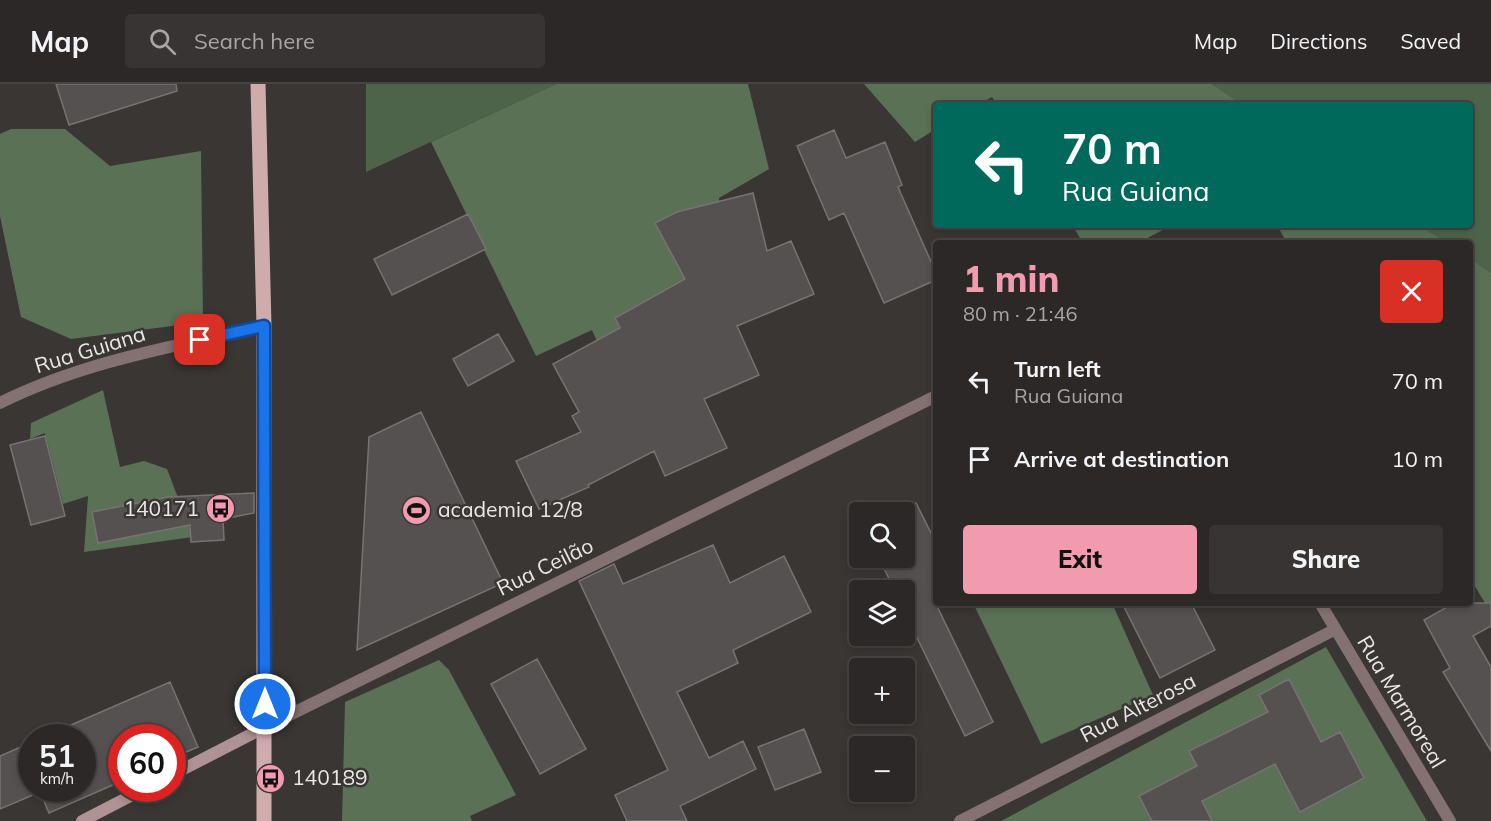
<!DOCTYPE html>
<meta charset="utf-8">
<style>
:root{--surface:#2b2827;--page:#373433;--text:#f1f3f6;--muted:#a6a6a7;--line:#474444;--accent:#f29aae}
body{margin:0;font-family:Mulish,sans-serif;background:var(--page);color:var(--text);height:100vh;display:flex;flex-direction:column;font-size:22px;white-space:nowrap}
*{box-sizing:border-box;margin:0}
p{font-size:20px;color:var(--muted)}
.icon{flex:none;width:33px;height:33px;fill:none;stroke:currentColor;stroke-width:2;stroke-linecap:round;stroke-linejoin:round}
.map{position:relative;flex:1;overflow:hidden}
.panel{position:absolute;left:933px;top:156px;width:540px;height:366px;display:flex;flex-direction:column;background:var(--surface);border-radius:6px;box-shadow:0 3px 9px #0003,0 0 0 2px var(--line)}
.panel>*{flex:none}
.banner{position:absolute;left:933px;top:18px;width:540px;height:126px;border-radius:6px;box-shadow:0 3px 9px #0003,0 0 0 2px var(--line);background:#00695c;color:#fff;overflow:hidden}
.fabs{position:absolute;left:849px;top:418px;display:grid;gap:12px}
.fabs a{display:grid;place-items:center;width:66px;height:66px;border-radius:6px;background:var(--surface);box-shadow:0 3px 9px #0003,0 0 0 2px var(--line);font-size:30px}
.speed{position:absolute;left:18px;top:640px;display:flex;gap:12px;font-size:30px;font-weight:700;text-align:center}
.speed>*{display:grid;place-content:center;width:78px;height:78px;border-radius:50%;background:var(--surface);box-shadow:0 3px 9px #0003,0 0 0 2px var(--line);line-height:1}
.speed small{font-size:15px;font-weight:400}
.speed .limit{border:9px solid #d22;background:#fff;color:#111}
.pin{position:absolute;display:grid;place-items:center;width:51px;height:51px;color:#fff;margin:-26px;border-radius:12px;box-shadow:0 3px 9px #0006}
.me{position:absolute;width:66px;margin:-33px;rotate:0deg;stroke-linejoin:round;filter:drop-shadow(0 0 4px #0008)}
.turn{display:flex;align-items:center;gap:21px;height:126px;padding:0 30px;font-size:27px}
.turn .icon{width:78px;height:78px;stroke-width:2.5}
.turn b{display:block;font-size:42px;line-height:51px}
.round{display:grid;place-items:center;flex:none;width:63px;height:63px;border-radius:6px;background:var(--page)}
.head{display:flex;align-items:center;justify-content:space-between;height:102px;padding:0 30px}
h1{font-size:36px;font-weight:800;line-height:45px;color:var(--accent)}
.action{display:flex;gap:12px;margin-top:auto;padding:12px 30px}
.action a{flex:1;height:69px;border-radius:6px;background:var(--accent);color:#111;font-size:24px;font-weight:800;line-height:69px;text-align:center}
.action a+a{background:var(--page);color:var(--text)}
ul{padding:0;list-style:none}
li{display:flex;align-items:center;gap:18px;height:78px;padding:0 30px}
li div{flex:1}
li b{display:block;font-size:22px}
li em{font-style:normal}
header{display:flex;align-items:center;gap:36px;box-sizing:border-box;height:84px;padding:0 30px;background:var(--surface);border-bottom:2px solid var(--line)}
header strong{font-size:28px}
nav{display:flex;gap:33px;margin-inline-start:auto;font-size:21px}
.search{width:420px;height:54px;background:var(--page);display:flex;align-items:center;gap:15px;box-sizing:border-box;padding:0 21px;border-radius:6px;color:var(--muted);font-size:22px}
.map>svg:first-child{display:block}
.green{fill:#4d644a}
.forest{fill:#5a7156}
.building{fill:#555151;stroke:#777372;stroke-width:1.5}
.lines{fill:none;stroke-linecap:round;stroke-linejoin:round}
.minor{stroke:#847272;stroke-width:12}
.secondary{stroke:#af9293;stroke-width:12}
.primary{stroke:#d0abac;stroke-width:15}
.route-casing{stroke:#114b97;stroke-width:15}
.route{stroke:#1a73e8;stroke-width:10}
.labels{text-anchor:middle;stroke-width:5;stroke-linejoin:round;paint-order:stroke}
.street-label{font-size:21px;fill:#eae8e7;stroke:#393634}
.poi-label{font-size:21px;fill:#eae8e7;stroke:#393634;text-anchor:start}
</style>
<header>
<strong>Map</strong>
<div class="search"><svg class="icon" aria-label="search" viewBox="0 0 24 24"><circle cx="10" cy="10" r="6"/><path d="M15 15l6 6"/></svg>Search here</div>
<nav><a>Map</a><a>Directions</a><a>Saved</a></nav>
</header>
<div class="map">
<svg width="1491" height="737" viewBox="0 0 1491 737">
<rect width="100%" height="100%" fill="#393634"/>
<path class="green" d="M 366,0 L 556,0 L 366,88 Z
M 1212,0 L 1491,0 L 1491,189 L 1470,174 L 1470,159 L 1447,159 L 1420,141 L 1470,141 L 1470,21 L 1243,21 Z"/>
<path class="forest" d="M 556,0 L 748,0 L 769,85 L 719,114 L 725,246 L 610,287 L 592,246 L 536,272 L 431,58 Z
M 864,0 L 1212,0 L 1243,21 L 997,21 L 992,13 L 977,21 L 936,21 L 936,45 L 915,58 Z
M 11,45 L 65,45 L 110,82 L 201,67 L 203,238 L 71,255 L 21,233 L 0,132 L 0,50 Z
M 1072,141 L 1172,141 L 1138,159 L 1083,159 Z
M 1277,141 L 1420,141 L 1447,159 L 1287,159 Z
M 1470,174 L 1491,189 L 1491,529 L 1470,494 Z
M 103,306 L 120,383 L 144,377 L 167,385 L 193,453 L 84,468 L 88,412 L 63,420 L 45,349 L 30,355 L 31,339 Z
M 973,519 L 1112,519 L 1153,611 L 1041,660 Z
M 1326,563 L 1427,737 L 1001,737 Z
M 439,576 L 449,586 L 516,711 L 470,732 L 472,737 L 342,737 L 345,618 Z"/>
<path class="building" d="M 56,0 L 176,0 L 177,7 L 69,41 Z
M 834,46 L 846,74 L 885,58 L 902,101 L 898,103 L 936,189 L 936,196 L 884,219 L 844,129 L 829,136 L 797,62 Z
M 753,109 L 767,167 L 791,157 L 814,210 L 737,242 L 759,291 L 704,315 L 727,364 L 665,392 L 654,367 L 588,401 L 589,403 L 539,425 L 516,377 L 581,348 L 572,332 L 579,328 L 553,280 L 620,244 L 615,234 L 685,195 L 655,139 L 677,128 Z
M 468,130 L 486,165 L 392,211 L 374,175 Z
M 498,250 L 514,277 L 468,302 L 453,275 Z
M 421,328 L 503,499 L 357,566 L 369,353 Z
M 45,352 L 65,432 L 31,441 L 10,361 Z
M 254,409 L 254,429 L 223,435 L 224,456 L 191,458 L 190,441 L 98,459 L 92,428 L 168,413 Z
M 916,419 L 936,459 L 936,520 L 993,638 L 965,652 L 904,527 L 904,507 L 895,507 L 879,474 L 904,474 L 904,429 L 895,429 Z
M 713,461 L 730,499 L 784,472 L 811,528 L 733,566 L 738,579 L 677,608 L 709,674 L 743,657 L 756,685 L 680,722 L 687,737 L 627,737 L 615,711 L 668,686 L 579,497 L 614,480 L 623,500 Z
M 1122,519 L 1191,519 L 1215,566 L 1160,594 Z
M 1454,519 L 1491,519 L 1491,542 L 1473,552 L 1491,583 L 1491,667 L 1443,588 L 1450,584 L 1424,536 Z
M 537,575 L 586,665 L 540,690 L 491,600 Z
M 1289,595 L 1321,658 L 1340,648 L 1364,694 L 1300,728 L 1275,680 L 1202,717 L 1212,737 L 1152,737 L 1139,712 L 1197,682 L 1189,667 L 1268,628 L 1259,611 Z
M 170,598 L 198,663 L 172,674 L 172,654 L 122,654 L 122,697 L 49,729 L 40,708 L 0,725 L 0,672 L 32,658 L 32,705 L 82,705 L 82,654 L 41,654 Z
M 804,645 L 821,688 L 775,706 L 758,663 Z"/>
<g class="lines">
<path class="minor" d="M 0,319 C 82,278 175,262 264,242
M 1320,519 L 1450,737
M 265,643 L 936,312
M 960,737 L 1334,546"/>
<path class="secondary" d="M 172,691 L 265,643
M 82,737 L 144,705"/>
<path class="primary" d="M 258,0 L 264,242 L 264,737"/>
</g>
<g class="lines">
<defs>
<path id="route" d="M 200,256 L 264,242 L 265,620"/>
</defs>
<use href="#route" class="route-casing"/>
<use href="#route" class="route"/>
</g>
<defs>
<symbol id="bus-disc" viewBox="-11 -11 22 22"><circle r="9.5" fill="#f29aae" stroke="#393634"/><path d="M-5-6H5V4H4V6H2V4H-2V6H-4V4H-5ZM-3.5-4V0h7V-4ZM-3.5 1.2v1.5H-2V1.2ZM2 1.2v1.5H3.5V1.2Z" fill="#111"/></symbol>
<symbol id="stadium-disc" viewBox="-11 -11 22 22"><circle r="9.5" fill="#f29aae" stroke="#393634"/><path d="M0-5a6.5 5 0 1 0 0 10a6.5 5 0 1 0 0-10ZM-3.5-1.8h7v3.6h-7Z" fill="#111"/></symbol>
</defs>
<g fill-rule="evenodd">
<use href="#bus-disc" x="204" y="408" width="33" height="33"/>
<use href="#stadium-disc" x="400" y="410" width="33" height="33"/>
<use href="#bus-disc" x="254" y="678" width="33" height="33"/>
</g>
<g class="labels">
<g class="street-label">
<text transform="translate(90 266) rotate(-17)" y="7">Rua Guiana</text>
<text transform="translate(545 483) rotate(-26)" y="7">Rua Ceilão</text>
<text transform="translate(1401 618) rotate(59)" y="7">Rua Marmoreal</text>
<text transform="translate(1138 624) rotate(-27)" y="7">Rua Alterosa</text>
</g>
<g class="poi-label">
<text x="199" y="432" text-anchor="end">140171</text>
<text x="438" y="433">academia 12/8</text>
<text x="292" y="701">140189</text>
</g>
</g>
</svg>
<div class="fabs">
<a><svg class="icon" aria-label="search" viewBox="0 0 24 24"><circle cx="10" cy="10" r="6"/><path d="M15 15l6 6"/></svg></a>
<a><svg class="icon" aria-label="layers" viewBox="0 0 24 24"><path d="M12 4l9 5-9 5-9-5zM3 14l9 5 9-5"/></svg></a>
<a>+</a>
<a>−</a>
</div>
<div class="speed"><div>51<small>km/h</small></div><div class="limit">60</div></div>
<div class="pin" style="left:200px;top:256px;background:#d93025"><svg class="icon" aria-label="arrive" viewBox="0 0 24 24"><path d="M6 21V4h12l-3 4 3 4H6"/></svg></div>
<svg class="me" style="left:265px;top:620px" viewBox="-20 -20 40 40"><circle r="17" fill="#1a73e8" stroke="#fff" stroke-width="3"/><path d="M0-11L8 9 0 5-8 9z" fill="#fff"/></svg>
<div class="banner">
<div class="turn"><svg class="icon" aria-label="left" viewBox="0 0 24 24"><path d="M17 20v-9H6M10 6l-5 5 5 5"/></svg><div><b>70 m</b>Rua Guiana</div></div>
</div>
<section class="panel">
<div class="head"><div><h1>1 min</h1><p>80 m · 21:46</p></div><a class="round" style="background:#d93025;color:#fff"><svg class="icon" aria-label="close" viewBox="0 0 24 24"><path d="M6 6l12 12M18 6L6 18"/></svg></a></div>
<ul>
<li><svg class="icon" aria-label="left" viewBox="0 0 24 24"><path d="M17 20v-9H6M10 6l-5 5 5 5"/></svg><div><b>Turn left</b><p>Rua Guiana</p></div><em>70 m</em></li>
<li><svg class="icon" aria-label="arrive" viewBox="0 0 24 24"><path d="M6 21V4h12l-3 4 3 4H6"/></svg><div><b>Arrive at destination</b></div><em>10 m</em></li>
</ul>
<div class="action"><a>Exit</a><a>Share</a></div>
</section>
</div>
